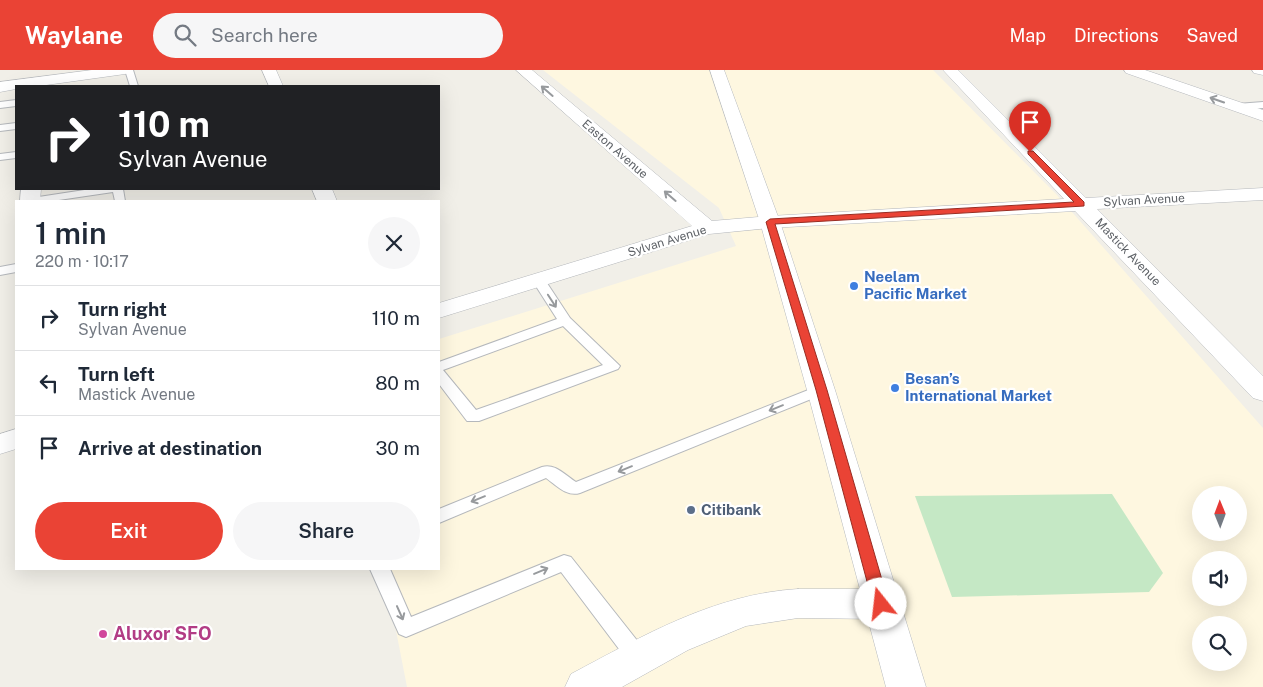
<!DOCTYPE html>
<meta charset="utf-8">
<style>
:root{--surface:#fff;--page:#f6f6f7;--text:#1f2937;--muted:#747a83;--line:#e0e1e3;--accent:#ea4335}
body{margin:0;font-family:"Public Sans",sans-serif;background:var(--page);color:var(--text);height:100vh;display:flex;flex-direction:column;font-size:19px;white-space:nowrap}
*{box-sizing:border-box;margin:0}
p{font-size:16px;color:var(--muted)}
.icon{flex:none;width:28px;height:28px;fill:none;stroke:currentColor;stroke-width:2;stroke-linecap:round;stroke-linejoin:round}
.map{position:relative;flex:1;overflow:hidden}
.side{position:absolute;left:15px;top:130px;width:425px;height:370px;display:flex;flex-direction:column;background:var(--surface);border-radius:0px;box-shadow:0 5px 20px #0002}
.side>*{flex:none}
.guide{position:absolute;left:15px;top:15px;width:425px;height:105px;border-radius:0px;box-shadow:0 5px 20px #0002;background:#202124;color:#fff;overflow:hidden}
.needle{width:32px;rotate:359deg}
.buttons{position:absolute;left:1192px;top:416px;display:grid;gap:10px}
.buttons a{display:grid;place-items:center;width:55px;height:55px;border-radius:50%;background:var(--surface);box-shadow:0 5px 20px #0002;font-size:25px}
.pin{position:absolute;display:grid;place-items:center;width:42px;height:42px;color:#fff;margin:-51px -21px;border-radius:50% 50% 50% 0;rotate:-45deg;box-shadow:0 0 5px #0007}
.pin .icon{rotate:45deg}
.me{position:absolute;width:55px;margin:-28px;rotate:344deg;stroke-linejoin:round;filter:drop-shadow(0 0 4px #0008)}
.turn{display:flex;align-items:center;gap:18px;height:105px;padding:0 20px;font-size:22px}
.turn .icon{width:65px;height:65px;stroke-width:2.5}
.turn b{display:block;font-size:35px;line-height:42px}
.round{display:grid;place-items:center;flex:none;width:52px;height:52px;border-radius:26px;background:var(--page)}
.head{display:flex;align-items:center;justify-content:space-between;height:85px;padding:0 20px}
h1{font-size:30px;font-weight:600;line-height:38px}
.cta{display:flex;gap:10px;margin-top:auto;padding:10px 20px}
.cta a{flex:1;height:58px;border-radius:30px;background:var(--accent);color:#fff;font-size:20px;font-weight:600;line-height:58px;text-align:center}
.cta a+a{background:var(--page);color:var(--text)}
ul{padding:0;list-style:none}
li{display:flex;align-items:center;gap:15px;height:65px;padding:0 20px;border-top:1px solid var(--line)}
li div{flex:1}
li b{display:block;font-size:19px}
li em{font-style:normal}
header{display:flex;align-items:center;gap:30px;box-sizing:border-box;height:70px;padding:0 25px;background:var(--accent);color:#fff}
header strong{font-size:24px}
nav{display:flex;gap:28px;margin-inline-start:auto;font-size:18px}
.search{width:350px;height:45px;background:var(--page);display:flex;align-items:center;gap:12px;box-sizing:border-box;padding:0 18px;border-radius:28px;color:var(--muted);font-size:19px}
.map>svg:first-child{display:block}
.commercial{fill:#fef7e0;fill-rule:evenodd}
.green{fill:#c5e8c5}
.lines{fill:none;stroke-linecap:round;stroke-linejoin:round}
.lane-casing{stroke:#b5b8bc;stroke-width:2}
.street-casing{stroke:#b5b8bc;stroke-width:1}
.secondary-casing{stroke:#b6babf;stroke-width:1}
.lane{fill:#fff;fill-rule:evenodd}
.street{fill:#fff;fill-rule:evenodd}
.secondary{fill:#fff;fill-rule:evenodd}
.oneway{stroke:#979a9d}
.route{fill:#ea4335;stroke:#982c22}
.shop-dot{fill:#3f7fe0;stroke:#fff;stroke-width:2}
.service-dot{fill:#5c6f8a;stroke:#fff;stroke-width:2}
.hotel-dot{fill:#d1479c;stroke:#fff;stroke-width:2}
.labels{text-anchor:middle;stroke-width:4.5;stroke-linejoin:round;paint-order:stroke}
.far-street-label{font-size:12px;fill:#5f6368;stroke:#fff}
.shop-label{font-size:15px;font-weight:bold;fill:#366cbe;stroke:#fff;text-anchor:start}
.service-label{font-size:15px;font-weight:bold;fill:#4e5e75;stroke:#fff;text-anchor:start}
.near-hotel-label{font-size:18px;font-weight:bold;fill:#b23c85;stroke:#fff;text-anchor:start}
</style>
<header>
<strong>Waylane</strong>
<div class="search"><svg class="icon" aria-label="search" viewBox="0 0 24 24"><circle cx="10" cy="10" r="6"/><path d="M15 15l6 6"/></svg>Search here</div>
<nav><a>Map</a><a>Directions</a><a>Saved</a></nav>
</header>
<div class="map">
<svg width="1263" height="617" viewBox="0 0 1263 617">
<rect width="100%" height="100%" fill="#f1efe8"/>
<path class="commercial" d="M 543,0 L 933,0 L 1056,124 L 1263,358 L 1263,617 L 407,617 L 384,499 L 439,499 L 439,269 L 736,176 L 719,138 ZM 1201,425 L 1239,425 L 1239,462 L 1201,462 ZM 1201,490 L 1239,490 L 1239,528 L 1201,528 ZM 1201,555 L 1239,555 L 1239,592 L 1201,592 Z"/>
<path class="green" d="M 1112,424 L 1163,503 L 1149,522 L 952,527 L 915,426 Z"/>
<g class="lines">
<defs>
<path id="lane" d="M 125,0 L 133,0 L 138,16 L 130,16 Z
M 16,30 L 16,36 L 0,38 L 0,32 Z
M 1263,32 L 1263,38 L 1237,40 L 1233,37 L 1237,34 Z
M 16,53 L 16,59 L 0,61 L 0,55 Z
M 16,82 L 16,88 L 0,90 L 0,84 Z
M 91,119 L 123,119 L 125,131 L 115,131 L 113,122 L 52,131 L 27,131 L 32,128 Z
M 16,194 L 16,202 L 0,205 L 0,197 Z
M 538,206 L 543,207 L 570,248 L 620,296 L 618,299 L 479,351 L 467,351 L 439,314 L 439,292 L 557,249 L 532,210 ZM 563,256 L 603,295 L 476,340 L 443,300 Z
M 821,315 L 826,317 L 829,320 L 826,323 L 580,423 C 567,427 557,416 546,408 L 439,453 L 439,439 L 542,397 C 555,393 565,405 576,412 Z
M 564,485 L 571,487 L 647,583 L 650,589 L 647,595 L 639,598 L 631,595 L 561,502 L 406,567 L 399,564 L 370,499 L 390,499 L 411,547 Z"/>
<path id="street" d="M 92,0 L 132,0 L 130,3 L 125,4 L 39,16 L 16,16 L 16,19 L 0,22 L 0,12 Z
M 262,0 L 276,0 L 283,16 L 269,16 Z
M 516,0 L 532,0 L 712,151 L 770,146 L 1064,129 L 943,0 L 958,0 L 1086,128 L 1263,118 L 1263,130 L 1097,139 L 1263,306 L 1263,331 L 1253,328 L 1075,141 L 770,158 L 709,164 L 439,248 L 439,233 L 692,156 Z
M 1124,0 L 1145,0 L 1263,40 L 1263,51 L 1126,3 Z
M 21,119 L 41,119 L 40,131 L 20,131 Z
M 312,119 L 332,119 L 337,131 L 317,131 Z
M 16,359 L 16,379 L 0,384 L 0,364 Z
M 798,519 L 881,519 L 894,523 L 899,534 L 894,545 L 881,549 L 798,548 L 746,556 L 688,580 L 622,617 L 565,617 L 571,604 C 643,566 714,524 798,519 Z"/>
<path id="secondary" d="M 710,0 L 724,0 L 780,152 L 835,320 L 926,617 L 886,617 L 807,320 L 760,152 Z
M 1252,0 L 1263,0 L 1263,5 L 1254,3 Z"/>
</defs>
<use href="#lane" class="lane-casing"/>
<use href="#street" class="street-casing"/>
<use href="#secondary" class="secondary-casing"/>
<use href="#lane" class="lane"/>
<use href="#street" class="street"/>
<use href="#secondary" class="secondary"/>
</g>
<defs><path id="oneway-shaft" d="M-6 0H5M1.5-3L5.5 0L1.5 3" fill="none" stroke-width="1.6" stroke-linecap="round" stroke-linejoin="round" transform="scale(1.25)"/></defs>
<g class="oneway">
<use href="#oneway-shaft" transform="translate(547 21) rotate(-139)"/>
<use href="#oneway-shaft" transform="translate(1217 30) rotate(-161)"/>
<use href="#oneway-shaft" transform="translate(670 126) rotate(-139)"/>
<use href="#oneway-shaft" transform="translate(552 231) rotate(57)"/>
<use href="#oneway-shaft" transform="translate(776 338) rotate(158)"/>
<use href="#oneway-shaft" transform="translate(625 399) rotate(158)"/>
<use href="#oneway-shaft" transform="translate(478 429) rotate(158)"/>
<use href="#oneway-shaft" transform="translate(541 501) rotate(-23)"/>
<use href="#oneway-shaft" transform="translate(400 543) rotate(66)"/>
</g>
<path class="route" d="M 1028,81 L 1033,81 L 1084,132 L 1084,136 L 775,154 L 827,320 L 889,534 L 886,539 L 881,540 L 876,539 L 873,534 L 816,320 L 766,152 L 770,149 L 1074,132 L 1028,84 Z"/>
<g class="shop-dot">
<circle cx="854" cy="216" r="5"/>
<circle cx="895" cy="318" r="5"/>
</g>
<circle class="service-dot" cx="691" cy="440" r="5"/>
<circle class="hotel-dot" cx="103" cy="564" r="5"/>
<g class="labels">
<g class="far-street-label">
<text transform="translate(615 79) rotate(41)" y="4">Easton Avenue</text>
<text transform="translate(1144 130) rotate(-3)" y="4">Sylvan Avenue</text>
<text transform="translate(667 171) rotate(-17)" y="4">Sylvan Avenue</text>
<text transform="translate(1128 182) rotate(46)" y="4">Mastick Avenue</text>
</g>
<g class="shop-label">
<text x="864" y="212">Neelam<tspan x="864" dy="17">Pacific Market</tspan></text>
<text x="905" y="314">Besan’s<tspan x="905" dy="17">International Market</tspan></text>
</g>
<g class="service-label">
<text x="701" y="445">Citibank</text>
</g>
<g class="near-hotel-label">
<text x="113" y="570">Aluxor SFO</text>
</g>
</g>
</svg>
<div class="buttons">
<a><svg class="needle" viewBox="-14 -14 28 28"><path d="M0-13l5 13h-10z" fill="#e53935"/><path d="M0 13l5-13h-10z" fill="#747a83"/></svg></a>
<a><svg class="icon" aria-label="sound" viewBox="0 0 24 24"><path d="M4 9h4l5-4v14l-5-4H4zM17 9q2 3 0 6"/></svg></a>
<a><svg class="icon" aria-label="search" viewBox="0 0 24 24"><circle cx="10" cy="10" r="6"/><path d="M15 15l6 6"/></svg></a>
</div>
<div class="pin" style="left:1030px;top:82px;background:#d93025"><svg class="icon" aria-label="arrive" viewBox="0 0 24 24"><path d="M6 21V4h12l-3 4 3 4H6"/></svg></div>
<svg class="me" style="left:881px;top:534px" viewBox="-20 -20 40 40"><circle r="19" fill="#fff"/><path d="M0-13L10 11 0 6-10 11z" fill="#ea4335"/></svg>
<div class="guide">
<div class="turn"><svg class="icon" aria-label="right" viewBox="0 0 24 24"><path d="M7 20v-9h11M14 6l5 5-5 5"/></svg><div><b>110 m</b>Sylvan Avenue</div></div>
</div>
<section class="side">
<div class="head"><div><h1>1 min</h1><p>220 m · 10:17</p></div><a class="round"><svg class="icon" aria-label="close" viewBox="0 0 24 24"><path d="M6 6l12 12M18 6L6 18"/></svg></a></div>
<ul>
<li><svg class="icon" aria-label="right" viewBox="0 0 24 24"><path d="M7 20v-9h11M14 6l5 5-5 5"/></svg><div><b>Turn right</b><p>Sylvan Avenue</p></div><em>110 m</em></li>
<li><svg class="icon" aria-label="left" viewBox="0 0 24 24"><path d="M17 20v-9H6M10 6l-5 5 5 5"/></svg><div><b>Turn left</b><p>Mastick Avenue</p></div><em>80 m</em></li>
<li><svg class="icon" aria-label="arrive" viewBox="0 0 24 24"><path d="M6 21V4h12l-3 4 3 4H6"/></svg><div><b>Arrive at destination</b></div><em>30 m</em></li>
</ul>
<div class="cta"><a>Exit</a><a>Share</a></div>
</section>
</div>
